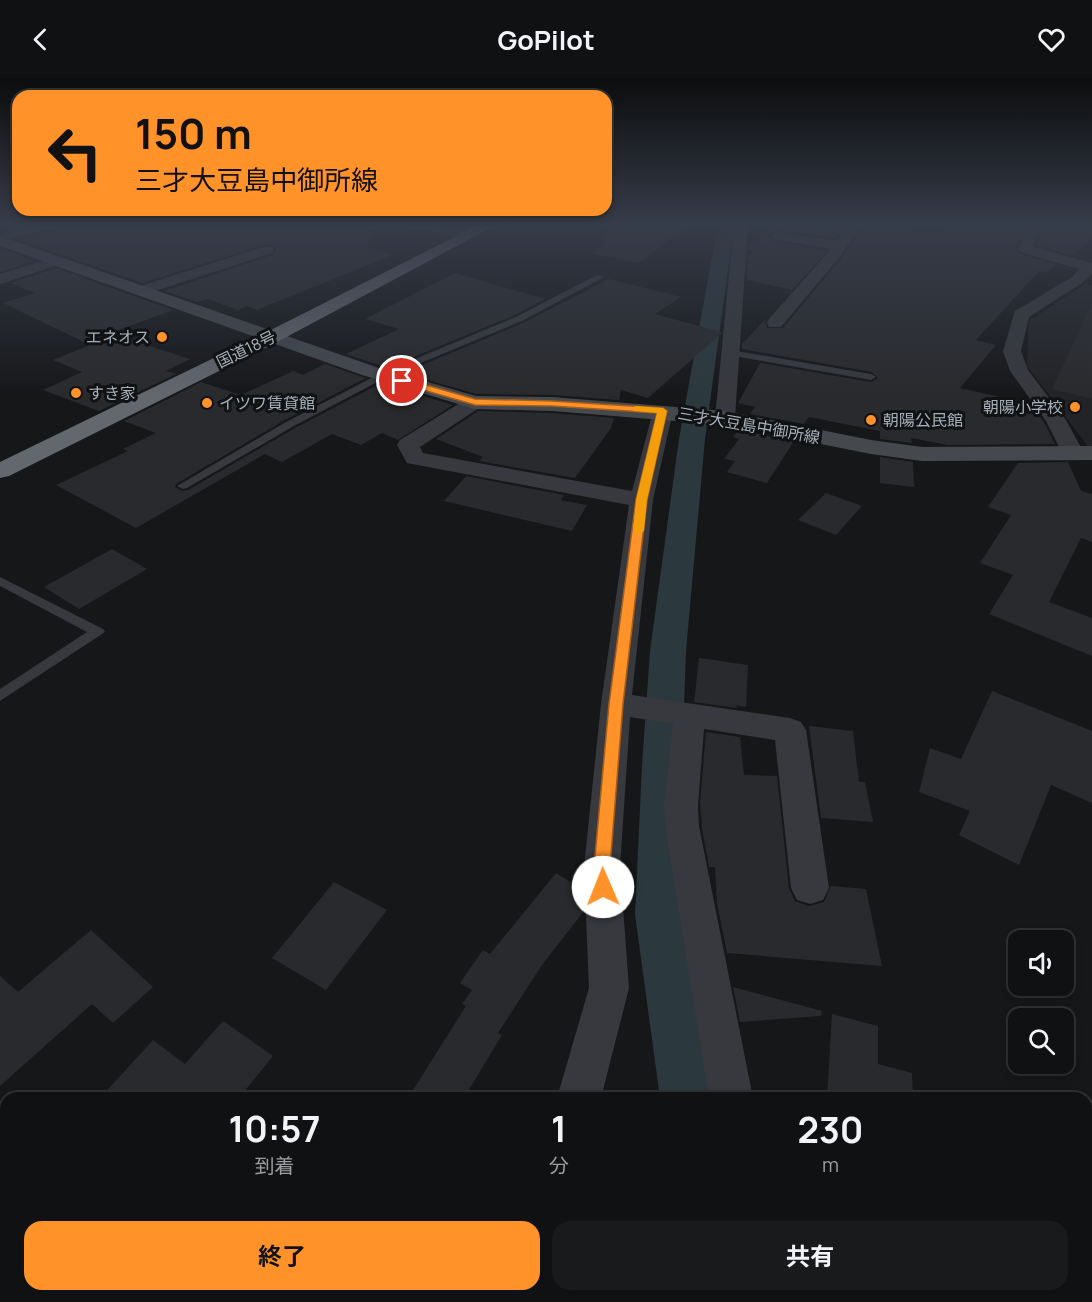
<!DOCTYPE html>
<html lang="ja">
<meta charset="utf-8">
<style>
:root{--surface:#101113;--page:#191a1c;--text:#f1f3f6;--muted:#9c9da0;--line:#303133;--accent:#ff9228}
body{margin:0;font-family:Manrope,"Noto Sans JP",sans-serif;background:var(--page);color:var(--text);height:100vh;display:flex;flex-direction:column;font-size:22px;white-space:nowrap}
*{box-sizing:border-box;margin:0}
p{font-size:20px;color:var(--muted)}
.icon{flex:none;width:33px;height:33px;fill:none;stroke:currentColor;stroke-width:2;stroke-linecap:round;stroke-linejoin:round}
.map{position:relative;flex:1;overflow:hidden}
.panel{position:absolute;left:0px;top:1014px;width:1092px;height:210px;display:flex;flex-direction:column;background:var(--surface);border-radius:18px 18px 0 0;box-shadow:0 3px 9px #0003,0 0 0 2px var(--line)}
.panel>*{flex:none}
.banner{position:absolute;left:12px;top:12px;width:600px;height:126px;border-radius:18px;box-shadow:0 3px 9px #0003,0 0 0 2px var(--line);background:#ff9228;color:#111;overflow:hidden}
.tools{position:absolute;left:1008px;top:852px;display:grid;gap:12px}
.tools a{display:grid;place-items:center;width:66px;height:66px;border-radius:12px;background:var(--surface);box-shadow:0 3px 9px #0003,0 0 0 2px var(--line);font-size:30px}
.pin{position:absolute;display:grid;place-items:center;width:51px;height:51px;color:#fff;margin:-26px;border:3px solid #fff;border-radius:50%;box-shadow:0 2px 6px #0007}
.me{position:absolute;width:66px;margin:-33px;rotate:359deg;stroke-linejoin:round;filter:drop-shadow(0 0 4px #0008)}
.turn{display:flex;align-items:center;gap:21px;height:126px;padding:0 24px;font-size:27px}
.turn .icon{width:78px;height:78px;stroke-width:2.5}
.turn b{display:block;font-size:42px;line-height:51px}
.eta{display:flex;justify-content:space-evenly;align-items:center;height:102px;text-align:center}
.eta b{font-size:36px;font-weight:700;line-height:42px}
.cta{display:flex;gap:12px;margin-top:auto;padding:12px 24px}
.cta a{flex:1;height:69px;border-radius:18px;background:var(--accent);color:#111;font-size:24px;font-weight:700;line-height:69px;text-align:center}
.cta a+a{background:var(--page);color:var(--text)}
header{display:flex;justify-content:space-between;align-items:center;height:78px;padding:0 24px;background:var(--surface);font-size:27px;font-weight:700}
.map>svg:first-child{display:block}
.built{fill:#222326}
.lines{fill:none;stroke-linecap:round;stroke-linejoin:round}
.canal{fill:#2b393e;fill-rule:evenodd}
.building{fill:#292a2d}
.lane{fill:#37393e;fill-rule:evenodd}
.street{fill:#37393e;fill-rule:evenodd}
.secondary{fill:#45494e;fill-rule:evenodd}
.highway{fill:#63686f;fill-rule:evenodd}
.route{fill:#ff9228;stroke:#a65f1a;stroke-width:1.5}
.slow{fill:#f59e0b}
.poi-dot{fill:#ff9228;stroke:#111214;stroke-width:2}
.labels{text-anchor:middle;stroke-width:6;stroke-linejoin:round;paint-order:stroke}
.far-poi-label{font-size:16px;fill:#a7b0ba;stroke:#111214;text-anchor:start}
.far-street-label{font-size:16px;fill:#a7b0ba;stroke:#111214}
</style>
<header><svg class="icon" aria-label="back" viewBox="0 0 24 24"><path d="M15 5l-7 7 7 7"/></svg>GoPilot<svg class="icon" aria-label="heart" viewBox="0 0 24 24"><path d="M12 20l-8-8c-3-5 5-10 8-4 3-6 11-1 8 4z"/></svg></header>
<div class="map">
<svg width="1092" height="1224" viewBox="0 0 1092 1224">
<rect width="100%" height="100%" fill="#161719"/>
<path class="built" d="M 1085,206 L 1092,207 L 1092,370 L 1089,370 L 1027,288 L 1029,243 Z"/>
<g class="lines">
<path class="canal" d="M 718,146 L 734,146 L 705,361 L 686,573 L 682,688 L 683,836 L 716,1020 L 660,1020 L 635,836 L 642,688 L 650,573 L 679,361 Z
M 686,1218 L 750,1218 L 751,1224 L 687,1224 Z"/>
</g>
<path class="building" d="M 78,146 L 373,146 L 367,169 L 393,177 L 257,232 L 247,228 L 238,232 L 208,221 L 197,224 L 164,213 L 273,177 L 276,171 L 272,167 L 266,166 L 142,205 L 20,162 Z
M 613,146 L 693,146 L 638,185 L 594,176 Z
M 775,146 L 831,146 L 845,148 L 836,161 L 778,152 L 771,154 L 769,159 L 773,163 L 827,173 L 792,212 L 747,202 L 748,178 L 755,173 L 749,172 L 749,168 Z
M 865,146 L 936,155 L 949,146 L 1027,146 L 1016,170 L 1018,175 L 1057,187 L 1045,195 L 1039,193 L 976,262 L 996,267 L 960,310 L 1031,326 L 1044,344 L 1055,366 L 948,367 L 911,360 L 912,365 L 880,361 L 880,353 L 809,339 L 804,346 L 750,336 L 755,329 L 738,325 L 760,285 L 871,304 L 878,300 L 871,294 L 742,271 L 742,266 L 767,240 L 765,244 L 767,250 L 783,250 L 844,177 Z
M 1044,146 L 1092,146 L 1092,162 L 1071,177 L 1036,167 Z
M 0,170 L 35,183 L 0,194 Z
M 56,190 L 139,220 L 174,232 L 84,264 L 3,225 L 35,215 L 11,205 Z
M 455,195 L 545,221 L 515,237 L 387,290 L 346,276 L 399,251 L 365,241 Z
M 609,201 L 681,219 L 655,236 L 721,254 L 721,256 L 648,320 L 621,312 L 619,322 L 552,317 L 476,316 L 403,295 L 523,245 Z
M 1092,226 L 1092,321 L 1052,311 Z
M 115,257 L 190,281 L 166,293 L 176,296 L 99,333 L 43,312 L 82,294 L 53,282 Z
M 325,286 L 366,300 L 285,342 L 176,406 L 175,409 L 182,413 L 188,412 L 295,350 L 381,305 L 453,327 L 398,362 L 382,355 L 361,367 L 332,356 L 282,384 L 265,376 L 136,450 L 56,407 L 128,373 L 123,371 L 156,355 L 124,343 L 201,304 L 241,317 L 293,293 L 303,297 Z
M 478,333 L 552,335 L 614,340 L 611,350 L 575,400 L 479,383 L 483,379 L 436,361 Z
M 738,352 L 794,363 L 767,405 L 727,394 L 735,383 L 724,381 L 739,361 L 733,359 Z
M 880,379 L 913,384 L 914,409 L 880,405 Z
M 1068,384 L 1081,413 L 1092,416 L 1092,464 L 1081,460 L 1049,524 L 1092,540 L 1092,578 L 989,536 L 1013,497 L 980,485 L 1011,437 L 988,429 L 1018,385 Z
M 466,398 L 564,417 L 561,422 L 587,427 L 572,453 L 444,423 Z
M 826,415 L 862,428 L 836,457 L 798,442 Z
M 112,471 L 147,491 L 79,531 L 44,509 Z
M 699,580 L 748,587 L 746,629 L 736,627 L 737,630 L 694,624 Z
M 992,613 L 1092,653 L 1092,725 L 1051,707 L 1019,787 L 959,757 L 970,733 L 919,714 L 930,670 L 961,681 Z
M 809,648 L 853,653 L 859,704 L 865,704 L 873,744 L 821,740 Z
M 706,654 L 740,659 L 744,697 L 777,698 L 789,810 L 795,823 L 809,828 L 824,824 L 831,808 L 866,811 L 882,888 L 727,875 L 717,825 L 715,789 L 709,789 L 702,750 L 700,725 Z
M 556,795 L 583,812 L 584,833 L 542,887 L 498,955 L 502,957 L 464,1020 L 408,1020 L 466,928 L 462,926 L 472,912 L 460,905 L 483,872 L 490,876 Z
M 334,804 L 387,832 L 326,912 L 272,880 Z
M 91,852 L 153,909 L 113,945 L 92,926 L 0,1008 L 0,898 L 18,914 Z
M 733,909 L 822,933 L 821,938 L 740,944 Z
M 832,936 L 878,948 L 878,986 L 912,995 L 913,1020 L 827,1020 Z
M 223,943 L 273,978 L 239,1020 L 100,1020 L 153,962 L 185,986 Z"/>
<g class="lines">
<path class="lane" d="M 597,197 L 604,199 L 522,243 L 387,299 L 294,348 L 187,410 L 183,411 L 177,408 L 286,344 L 381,295 L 516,239 Z
M 731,272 L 871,296 L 876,299 L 871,302 L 728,277 L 726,275 Z
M 0,499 L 103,551 L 105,554 L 0,623 L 0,611 L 87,554 L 0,508 Z
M 0,1187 L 6,1190 L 6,1218 L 25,1218 L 28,1224 L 2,1224 Z"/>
<path class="street" d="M 37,146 L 58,146 L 56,149 L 0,164 L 0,156 Z
M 410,146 L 432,146 L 470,155 L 472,158 L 465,162 L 412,149 Z
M 734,146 L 748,146 L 735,340 L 732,344 L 718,344 L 715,340 Z
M 849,146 L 862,146 L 842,176 L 781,249 L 769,249 L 767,245 L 769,241 L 831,171 L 773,161 L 771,158 L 773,155 L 778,154 L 837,163 Z
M 1029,146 L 1042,146 L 1033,169 L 1092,185 L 1092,195 L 1082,205 L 1029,239 L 1021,273 L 1028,292 L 1066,342 L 1084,375 L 1081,380 L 1073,381 L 1065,380 L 1062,375 L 1046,343 L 1010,293 L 1003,273 L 1015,233 L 1072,199 L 1079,191 L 1020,174 L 1018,171 Z
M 267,168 L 272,169 L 274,172 L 272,175 L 146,216 L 140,218 L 132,213 L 134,210 Z
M 56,179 L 63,183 L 61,186 L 0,206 L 0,196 Z
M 475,318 L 482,320 L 485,324 L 482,328 L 420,369 L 423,375 L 632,413 L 653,333 L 656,329 L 670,329 L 673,333 L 653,422 L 632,617 L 790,640 L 801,644 L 806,652 L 829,810 L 823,822 L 810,826 L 797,822 L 791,810 L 775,662 L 704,651 L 698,727 L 699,748 L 753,1020 L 709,1020 L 665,748 L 664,727 L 673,646 L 630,639 L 620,789 L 629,910 L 601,1020 L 557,1020 L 589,910 L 584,789 L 601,626 L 629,427 L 407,385 L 397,367 L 400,362 L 468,320 Z
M 447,1218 L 500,1218 L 497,1224 L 444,1224 Z
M 741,1218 L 793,1218 L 794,1224 L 742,1224 Z"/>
<path class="secondary" d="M 0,158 L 376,289 L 476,318 L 552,319 L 725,333 L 871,362 L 922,369 L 1092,368 L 1092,382 L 922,383 L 871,376 L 725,347 L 552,333 L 475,331 L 362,297 L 0,168 Z"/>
<path class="highway" d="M 480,146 L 498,146 L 279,263 L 9,398 L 0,400 L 0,384 L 265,255 Z"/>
</g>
<linearGradient id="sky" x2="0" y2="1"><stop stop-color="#0c0d0e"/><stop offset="0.46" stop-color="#363c49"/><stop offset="1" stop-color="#363c49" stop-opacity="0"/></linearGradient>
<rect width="1092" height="317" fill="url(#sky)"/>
<path class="route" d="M 402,300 L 475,321 L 552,323 L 663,330 L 667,333 L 647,422 L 623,626 L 610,789 L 611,809 L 609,815 L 603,817 L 597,815 L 594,789 L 609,626 L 636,422 L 657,335 L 552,328 L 475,327 L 399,305 L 399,301 Z"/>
<path class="slow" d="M 636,328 L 663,330 L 667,333 L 647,422 L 644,453 L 638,456 L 633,453 L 636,422 L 657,335 L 633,333 L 633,329 Z"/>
<g class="poi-dot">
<circle cx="162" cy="259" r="6"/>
<circle cx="76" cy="315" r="6"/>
<circle cx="207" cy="325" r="6"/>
<circle cx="1075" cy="329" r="6"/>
<circle cx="871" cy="342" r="6"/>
</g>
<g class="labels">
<g class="far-poi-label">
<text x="150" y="265" text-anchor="end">エネオス</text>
<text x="88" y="321">すき家</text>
<text x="219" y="331">イツワ賃貸館</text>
<text x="1063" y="335" text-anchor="end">朝陽小学校</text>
<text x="883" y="348">朝陽公民館</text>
</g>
<g class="far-street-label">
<text transform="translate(246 271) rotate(-26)" y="6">国道18号</text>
<text transform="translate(749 347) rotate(10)" y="6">三才大豆島中御所線</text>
</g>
</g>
</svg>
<div class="tools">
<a><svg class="icon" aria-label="sound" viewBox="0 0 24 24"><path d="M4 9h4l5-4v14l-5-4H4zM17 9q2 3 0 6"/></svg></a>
<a><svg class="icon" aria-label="search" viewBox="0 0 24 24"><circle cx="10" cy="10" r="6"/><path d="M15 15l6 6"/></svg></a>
</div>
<div class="pin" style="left:402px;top:303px;background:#d93025"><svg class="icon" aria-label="arrive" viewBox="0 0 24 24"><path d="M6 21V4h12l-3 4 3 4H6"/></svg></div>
<svg class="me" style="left:603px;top:809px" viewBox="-20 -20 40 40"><circle r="19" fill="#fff"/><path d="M0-13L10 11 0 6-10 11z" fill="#ff9228"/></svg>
<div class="banner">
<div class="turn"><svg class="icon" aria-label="left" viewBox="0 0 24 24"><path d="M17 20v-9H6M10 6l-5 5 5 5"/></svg><div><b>150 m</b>三才大豆島中御所線</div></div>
</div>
<section class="panel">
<div class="eta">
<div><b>10:57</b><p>到着</p></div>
<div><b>1</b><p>分</p></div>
<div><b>230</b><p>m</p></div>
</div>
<div class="cta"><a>終了</a><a>共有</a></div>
</section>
</div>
